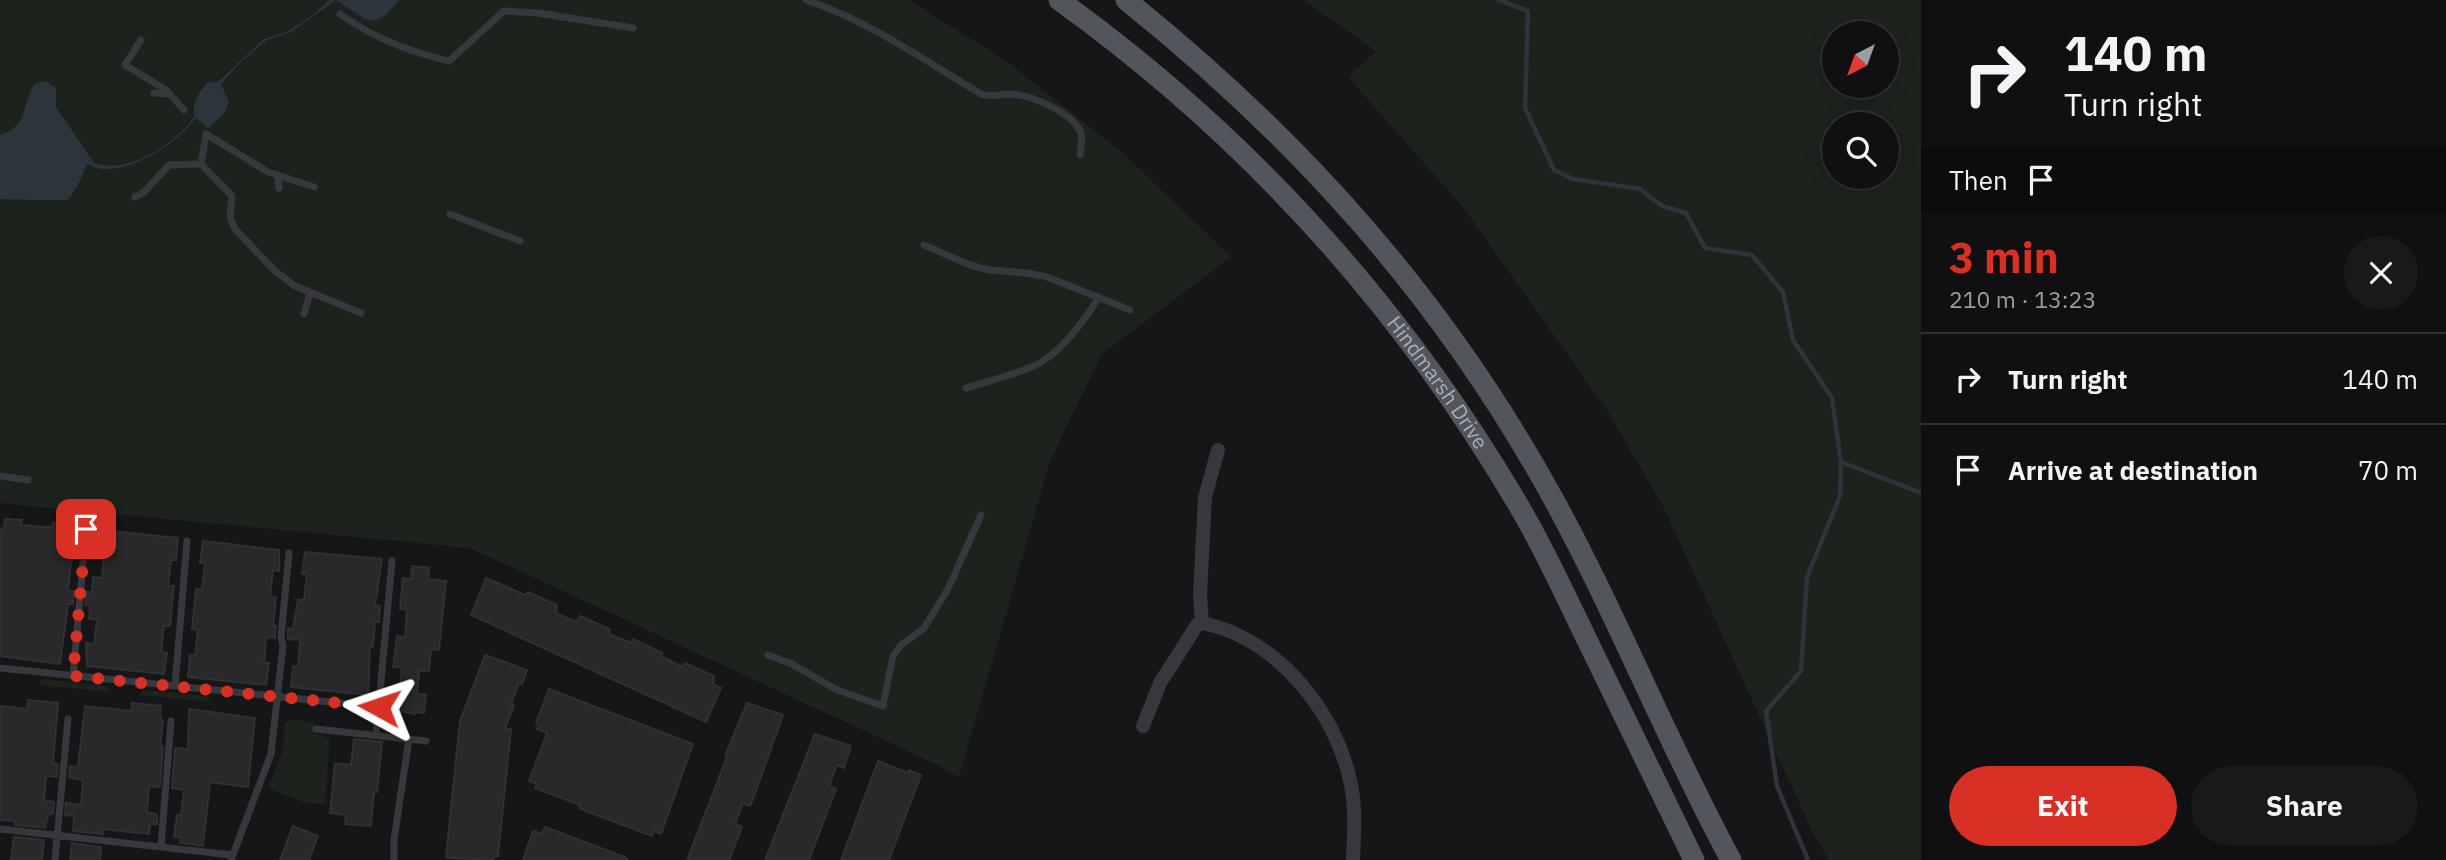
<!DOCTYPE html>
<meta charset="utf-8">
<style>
:root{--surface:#101012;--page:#19191b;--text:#f1f3f6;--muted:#9c9d9f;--line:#303032;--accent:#d93025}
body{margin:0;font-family:"IBM Plex Sans",sans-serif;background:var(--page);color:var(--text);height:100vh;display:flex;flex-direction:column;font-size:26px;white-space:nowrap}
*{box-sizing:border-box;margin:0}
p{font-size:23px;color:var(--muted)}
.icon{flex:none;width:38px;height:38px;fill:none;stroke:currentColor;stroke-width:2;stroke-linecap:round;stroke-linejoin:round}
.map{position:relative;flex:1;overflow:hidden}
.panel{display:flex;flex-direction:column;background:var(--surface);width:525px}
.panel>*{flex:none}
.banner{background:#101012;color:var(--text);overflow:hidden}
.needle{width:46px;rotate:221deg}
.controls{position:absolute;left:1822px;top:21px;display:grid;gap:14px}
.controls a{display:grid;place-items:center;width:77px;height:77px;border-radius:50%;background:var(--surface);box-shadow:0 4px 18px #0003,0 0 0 2px var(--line);font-size:35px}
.pin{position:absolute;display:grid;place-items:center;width:60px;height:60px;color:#fff;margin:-30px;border-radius:14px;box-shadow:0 4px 10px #0006}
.me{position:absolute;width:77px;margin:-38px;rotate:275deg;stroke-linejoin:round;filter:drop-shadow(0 0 5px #0008)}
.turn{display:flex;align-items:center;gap:24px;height:147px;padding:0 28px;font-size:32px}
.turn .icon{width:91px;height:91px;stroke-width:2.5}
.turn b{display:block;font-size:49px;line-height:60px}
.then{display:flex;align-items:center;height:66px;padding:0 28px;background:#0003;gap:14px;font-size:26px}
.round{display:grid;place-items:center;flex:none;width:74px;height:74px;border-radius:37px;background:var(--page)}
.headline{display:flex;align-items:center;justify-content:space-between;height:119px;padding:0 28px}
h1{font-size:42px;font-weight:800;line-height:52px;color:var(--accent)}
.primary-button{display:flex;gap:14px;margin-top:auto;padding:14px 28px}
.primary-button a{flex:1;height:80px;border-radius:42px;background:var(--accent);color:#fff;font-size:28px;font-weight:800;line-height:80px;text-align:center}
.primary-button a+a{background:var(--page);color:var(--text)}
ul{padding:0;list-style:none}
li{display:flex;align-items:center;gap:21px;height:91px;padding:0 28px;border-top:2px solid var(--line)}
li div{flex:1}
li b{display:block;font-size:26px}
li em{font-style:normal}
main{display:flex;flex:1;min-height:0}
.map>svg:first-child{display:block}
.green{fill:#1c231d;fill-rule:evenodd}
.water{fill:#2c353c}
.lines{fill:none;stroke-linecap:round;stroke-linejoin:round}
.stream{stroke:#2c353c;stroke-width:4.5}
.building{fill:#29292c;stroke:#303034;stroke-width:2}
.lane{stroke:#37383d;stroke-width:7}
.street{stroke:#37383d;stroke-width:14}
.primary{stroke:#53555c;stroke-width:21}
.route{stroke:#d93025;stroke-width:12;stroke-dasharray:0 21.6}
.labels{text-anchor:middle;stroke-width:7;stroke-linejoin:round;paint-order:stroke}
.street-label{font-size:21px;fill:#a8adb8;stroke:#111113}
</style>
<main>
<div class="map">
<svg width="1921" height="860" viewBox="0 0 1921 860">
<rect width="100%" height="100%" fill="#161618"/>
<path class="green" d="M 0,0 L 909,0 L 1006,61 L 1123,153 L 1231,257 L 1101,355 L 1050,461 L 959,777 L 936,764 L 470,548 L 0,503 Z
M 1304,0 L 1921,0 L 1921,860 L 1829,860 L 1813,833 L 1665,510 L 1607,410 L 1463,207 L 1348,77 L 1376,51 ZM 1834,33 L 1886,33 L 1886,86 L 1834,86 ZM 1834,124 L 1886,124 L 1886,177 L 1834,177 Z
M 43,679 L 106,686 L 111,692 L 38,685 Z
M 144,690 L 207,696 L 211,702 L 139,695 Z
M 293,719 L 315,723 L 315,733 L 330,739 L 325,804 L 303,802 L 268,788 L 282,754 L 285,723 Z"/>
<path class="water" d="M 329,0 L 336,0 L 291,32 L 267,40 L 242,61 L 221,84 L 229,102 C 224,116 219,119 208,128 L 196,118 C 174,145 138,170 102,169 C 97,169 91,165 87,164 L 78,185 L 68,200 C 45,200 23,200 0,199 L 0,135 C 32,125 20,100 36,83 L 46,81 L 56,88 L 56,107 L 94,163 C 129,175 175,144 194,117 C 192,103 198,94 207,83 L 219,81 L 264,39 L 287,32 L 313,15 Z
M 336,0 L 399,0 L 386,15 L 374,21 L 365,19 Z"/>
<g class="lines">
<path class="stream" d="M 1499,0 L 1528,11 L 1525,108 L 1554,170 L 1573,179 L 1640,189 L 1662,206 L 1686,213 L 1705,248 L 1752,255 L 1783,292 L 1793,340 L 1832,398 L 1841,462 L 1840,496 L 1807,577 L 1801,671 L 1766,711 L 1777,786 L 1808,860
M 1841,462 L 1921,493"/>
</g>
<path class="building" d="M 5,519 L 22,520 L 21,525 L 44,527 L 52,527 L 53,523 L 71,525 L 70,535 L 74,536 L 68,590 L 74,591 L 73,604 L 68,604 L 60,664 L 0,656 L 0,528 L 4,529 Z
M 101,530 L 178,538 L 176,560 L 171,560 L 168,586 L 174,586 L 170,626 L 164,626 L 161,652 L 167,653 L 164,674 L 87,666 L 86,643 L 94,644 L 97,620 L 89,619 L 90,606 L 85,605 L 87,592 L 92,592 L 93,577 L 102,578 L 104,553 L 96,553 Z
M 203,541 L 279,550 L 279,571 L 273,570 L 270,596 L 276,597 L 273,626 L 276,626 L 275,638 L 266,637 L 264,663 L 269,663 L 266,685 L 188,677 L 190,655 L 195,656 L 198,630 L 192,629 L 196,589 L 202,589 L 205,563 L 200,563 Z
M 305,552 L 382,559 L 375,605 L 380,606 L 379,622 L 375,622 L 373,647 L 370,647 L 368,695 L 291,687 L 293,666 L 298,667 L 300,640 L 288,639 L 288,628 L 293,629 L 298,600 L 304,600 L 307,574 L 302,574 Z
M 412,566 L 429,568 L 428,579 L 446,581 L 439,650 L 431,649 L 429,671 L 419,671 L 417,694 L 426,695 L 424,713 L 416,712 L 415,714 L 390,709 L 391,693 L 399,694 L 402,668 L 393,667 L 397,636 L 405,637 L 407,610 L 400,609 L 403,578 L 411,579 Z
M 486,578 L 525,595 L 528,592 L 557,605 L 556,613 L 576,622 L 580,616 L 610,629 L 609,634 L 631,643 L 633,639 L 662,653 L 662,657 L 683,667 L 685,663 L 714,676 L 713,684 L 721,688 L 706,722 L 471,615 Z
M 485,655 L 527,670 L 522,684 L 519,683 L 511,704 L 514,705 L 505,729 L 511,729 L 498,856 L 494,856 L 493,860 L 452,858 L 446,857 L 460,721 Z
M 549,689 L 693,744 L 661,834 L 654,831 L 652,836 L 586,811 L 579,808 L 580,805 L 535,788 L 537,784 L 529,781 L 547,733 L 537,729 L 539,724 L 536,723 Z
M 28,700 L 58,703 L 53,763 L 58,764 L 57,777 L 46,776 L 44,800 L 54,802 L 53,813 L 48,815 L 45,828 L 15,825 L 15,821 L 0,820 L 0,706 L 27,709 Z
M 132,703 L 161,706 L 160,716 L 163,722 L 160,746 L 163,747 L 160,787 L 149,786 L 147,812 L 157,814 L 157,824 L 150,824 L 149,834 L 103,829 L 103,834 L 73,831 L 74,816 L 65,815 L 66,803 L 81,805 L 83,780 L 69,778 L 70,766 L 78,767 L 85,706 L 131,711 Z
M 747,703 L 783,715 L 756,791 L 750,806 L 743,803 L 735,824 L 742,827 L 729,860 L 687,860 L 727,757 L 725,756 Z
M 189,709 L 255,718 L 248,787 L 210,782 L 203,846 L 180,843 L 181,837 L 174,837 L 177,815 L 181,815 L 184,790 L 172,788 L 175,748 L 188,749 Z
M 815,734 L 851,746 L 844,768 L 837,765 L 829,786 L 836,789 L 809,860 L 765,860 Z
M 354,739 L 382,742 L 377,792 L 374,792 L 371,826 L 345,824 L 346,815 L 330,813 L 335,763 L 351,765 Z
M 878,761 L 908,773 L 909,770 L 921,775 L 889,860 L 841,860 Z
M 293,826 L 318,836 L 309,860 L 280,860 Z
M 545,827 L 627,858 L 627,860 L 523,860 L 533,831 L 542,834 Z
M 14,837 L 44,840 L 42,860 L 11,860 Z
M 72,843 L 101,847 L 100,860 L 70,860 Z"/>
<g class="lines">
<path class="lane" d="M 806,0 C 869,21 924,60 981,94 C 992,98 998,94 1009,94 C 1029,94 1073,112 1081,133 C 1083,139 1081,148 1080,155
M 340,14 C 373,38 410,52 449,61 L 504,11 L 538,13 L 633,28
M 141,40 L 125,65 L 166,90 L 184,110
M 154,93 L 170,94
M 206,134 L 268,172 L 314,187
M 201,164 L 206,134
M 278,175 L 279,188
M 135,197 L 144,192 L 169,165 L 201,164 L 232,196 L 230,217 L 235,229 L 275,271 L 295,286 L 361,313
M 450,214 L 520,241
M 924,245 L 970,265 L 989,270 L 1027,273 L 1047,277 L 1130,310
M 304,314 L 310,293
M 966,388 C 989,381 1015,375 1038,364 C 1062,351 1085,320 1099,297
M 0,476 L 28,480
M 768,655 L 792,664 L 837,690 L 883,706 L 893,656 L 901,645 L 924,628 L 948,589 L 981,515
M 0,668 L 379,707
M 73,676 L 86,529
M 175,686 L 187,541
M 316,729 L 426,741
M 376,735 L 392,561
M 0,829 L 232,855
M 161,846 L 171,721
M 55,860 L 68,719
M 231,860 L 271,754 L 283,646 L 281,637 L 289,553
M 394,860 L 394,840 L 409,739"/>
<path class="street" d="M 1202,623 L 1200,595 L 1205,497 L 1218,450
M 1143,726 L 1160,683 L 1197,625 L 1202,623 C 1277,638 1337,712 1351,785 C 1356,810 1354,835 1353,860"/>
<g class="primary">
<path id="s1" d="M 1059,0 C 1249,137 1405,310 1523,513 C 1547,555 1568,601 1589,644 C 1624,716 1659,788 1694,860"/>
<path d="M 1126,0 C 1302,141 1445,301 1554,500 C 1618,617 1667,742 1731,860"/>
</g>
</g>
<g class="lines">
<path class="route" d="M 86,529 L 73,676 L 379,707"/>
</g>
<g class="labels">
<g class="street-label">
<text dy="7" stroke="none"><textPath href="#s1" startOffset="541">Hindmarsh Drive</textPath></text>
</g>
</g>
</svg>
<div class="controls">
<a><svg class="needle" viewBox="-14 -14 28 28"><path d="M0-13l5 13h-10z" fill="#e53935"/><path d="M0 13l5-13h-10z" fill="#9c9d9f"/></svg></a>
<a><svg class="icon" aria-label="search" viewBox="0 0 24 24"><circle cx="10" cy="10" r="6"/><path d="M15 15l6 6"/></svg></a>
</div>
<div class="pin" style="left:86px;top:529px;background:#d93025"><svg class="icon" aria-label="arrive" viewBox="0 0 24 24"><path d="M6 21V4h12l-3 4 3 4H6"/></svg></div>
<svg class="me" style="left:379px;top:707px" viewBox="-20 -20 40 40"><path d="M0-17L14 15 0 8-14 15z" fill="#d93025" stroke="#fff" stroke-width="4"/></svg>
</div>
<section class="panel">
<div class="banner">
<div class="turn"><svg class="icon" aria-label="right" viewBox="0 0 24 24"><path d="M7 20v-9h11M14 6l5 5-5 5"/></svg><div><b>140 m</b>Turn right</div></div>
<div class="then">Then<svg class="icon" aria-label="arrive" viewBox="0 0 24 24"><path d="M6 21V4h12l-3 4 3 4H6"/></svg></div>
</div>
<div class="headline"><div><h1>3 min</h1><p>210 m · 13:23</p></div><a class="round"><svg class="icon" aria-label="close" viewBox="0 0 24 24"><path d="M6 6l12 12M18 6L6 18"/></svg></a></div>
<ul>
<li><svg class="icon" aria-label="right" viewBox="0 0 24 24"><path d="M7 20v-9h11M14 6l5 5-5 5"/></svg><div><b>Turn right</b></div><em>140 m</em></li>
<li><svg class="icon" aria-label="arrive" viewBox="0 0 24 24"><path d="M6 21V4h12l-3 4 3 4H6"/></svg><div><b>Arrive at destination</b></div><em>70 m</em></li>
</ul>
<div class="primary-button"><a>Exit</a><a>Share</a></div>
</section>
</main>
